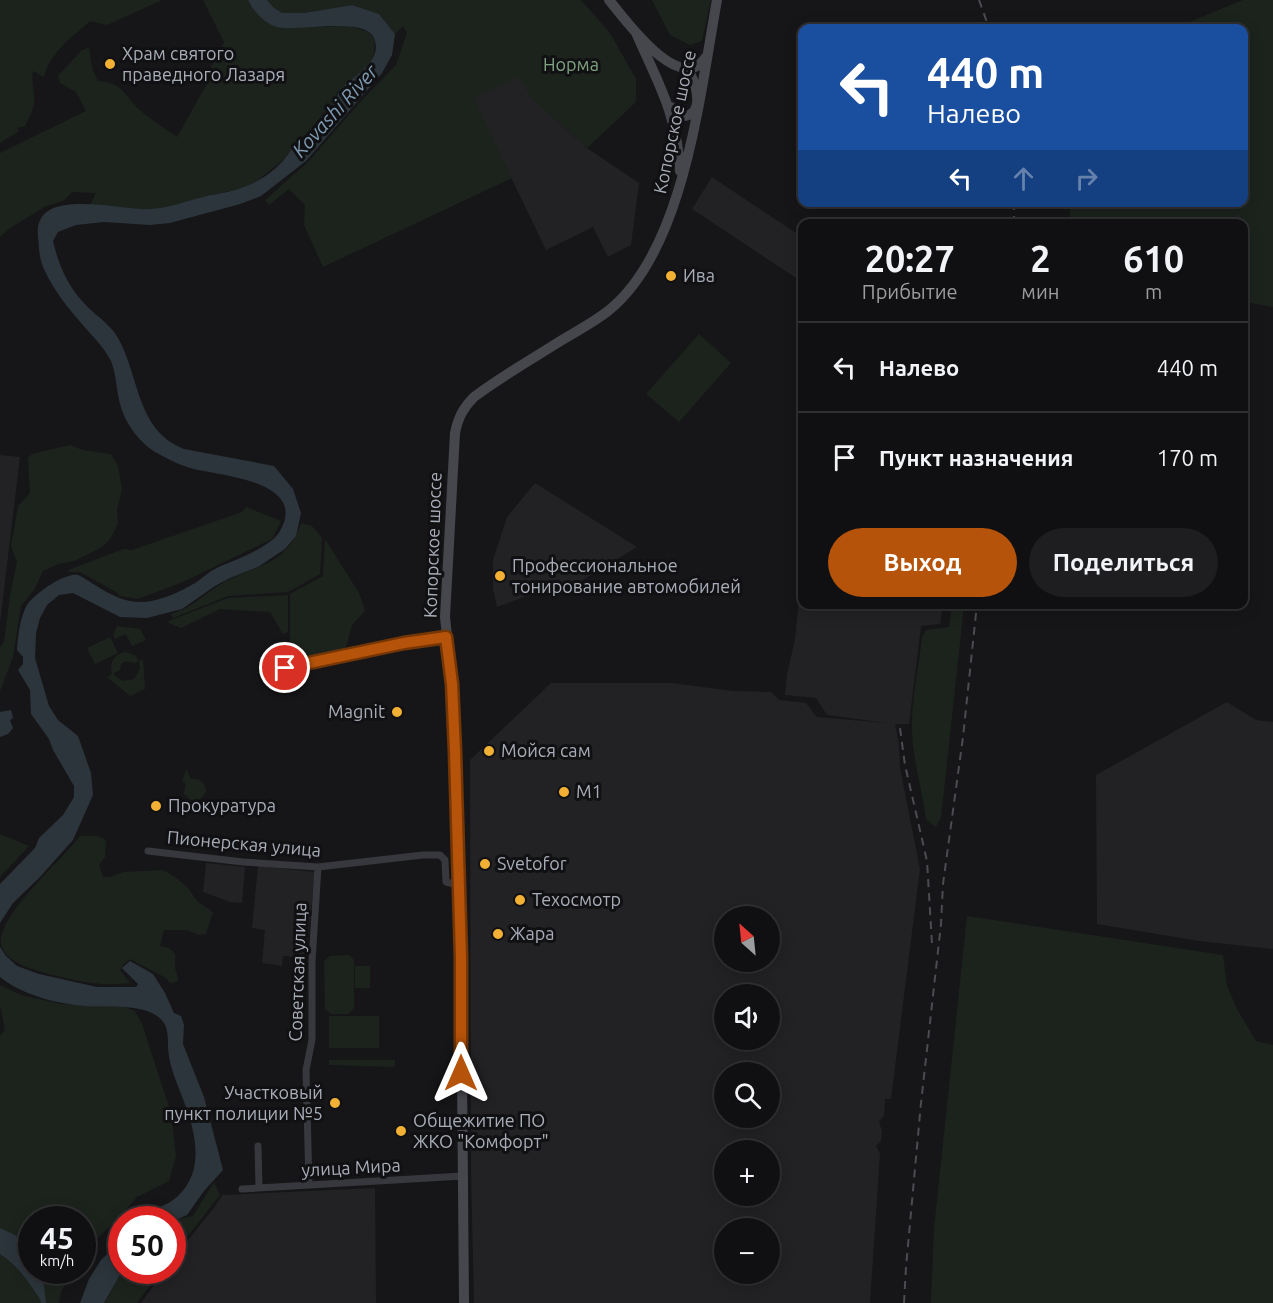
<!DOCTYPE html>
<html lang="ru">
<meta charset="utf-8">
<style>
:root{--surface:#101012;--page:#1e1e20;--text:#f1f3f6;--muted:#9c9d9f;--line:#303032;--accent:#b45309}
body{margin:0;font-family:Ubuntu,sans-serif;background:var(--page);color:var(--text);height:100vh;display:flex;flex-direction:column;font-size:22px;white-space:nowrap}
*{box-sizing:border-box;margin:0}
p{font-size:20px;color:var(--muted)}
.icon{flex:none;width:33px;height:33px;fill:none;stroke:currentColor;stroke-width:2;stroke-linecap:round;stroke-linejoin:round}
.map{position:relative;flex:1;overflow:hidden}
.details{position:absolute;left:798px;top:219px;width:450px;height:390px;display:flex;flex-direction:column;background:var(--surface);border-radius:12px;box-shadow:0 3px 15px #0003,0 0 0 2px var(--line)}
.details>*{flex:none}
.hud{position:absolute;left:798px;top:24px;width:450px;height:183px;border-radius:12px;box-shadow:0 3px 15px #0003,0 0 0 2px var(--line);background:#1a4fa0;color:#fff;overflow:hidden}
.needle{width:39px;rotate:333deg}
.buttons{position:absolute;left:714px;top:906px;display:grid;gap:12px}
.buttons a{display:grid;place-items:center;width:66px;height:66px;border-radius:50%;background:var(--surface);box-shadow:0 3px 15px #0003,0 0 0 2px var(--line);font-size:30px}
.speed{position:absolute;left:18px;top:1206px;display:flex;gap:12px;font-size:30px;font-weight:700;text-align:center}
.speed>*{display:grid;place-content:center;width:78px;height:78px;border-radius:50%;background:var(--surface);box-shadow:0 3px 15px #0003,0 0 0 2px var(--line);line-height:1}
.speed small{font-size:15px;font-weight:400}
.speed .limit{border:9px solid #d22;background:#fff;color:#111}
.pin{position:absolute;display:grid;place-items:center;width:51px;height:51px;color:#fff;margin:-26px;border:3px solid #fff;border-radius:50%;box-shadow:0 2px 6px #0007}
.me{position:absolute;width:66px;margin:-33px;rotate:0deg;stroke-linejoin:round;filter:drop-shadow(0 0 4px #0008)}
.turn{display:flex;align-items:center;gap:21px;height:126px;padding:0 30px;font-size:27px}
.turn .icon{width:78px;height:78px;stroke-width:2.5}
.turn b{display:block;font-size:42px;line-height:51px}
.lanes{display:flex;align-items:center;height:57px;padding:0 30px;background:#0003;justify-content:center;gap:30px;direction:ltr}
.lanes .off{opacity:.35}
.eta{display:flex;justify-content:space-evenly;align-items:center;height:102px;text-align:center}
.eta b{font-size:36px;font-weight:700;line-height:42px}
.button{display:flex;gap:12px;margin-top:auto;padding:12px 30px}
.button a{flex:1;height:69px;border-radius:36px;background:var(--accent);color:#fff;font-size:24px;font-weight:700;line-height:69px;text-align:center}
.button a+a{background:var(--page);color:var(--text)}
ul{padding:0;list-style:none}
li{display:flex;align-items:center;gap:18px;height:90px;padding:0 30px;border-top:2px solid var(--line)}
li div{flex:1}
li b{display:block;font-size:22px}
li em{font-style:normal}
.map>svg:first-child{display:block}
.built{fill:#222225;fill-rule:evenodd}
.green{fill:#1c231d;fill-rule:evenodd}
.water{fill:#2c353c}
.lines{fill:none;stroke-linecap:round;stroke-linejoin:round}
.street{stroke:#37383d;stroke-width:7}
.secondary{stroke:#45474d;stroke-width:10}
.rail{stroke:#4a4c52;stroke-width:2;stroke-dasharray:8 6;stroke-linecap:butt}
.route-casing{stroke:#753606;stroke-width:15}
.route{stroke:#b45309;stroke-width:10}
.poi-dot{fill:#f2b134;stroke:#111113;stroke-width:2}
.labels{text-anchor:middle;stroke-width:6;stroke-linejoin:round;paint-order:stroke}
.poi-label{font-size:18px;fill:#a8adb8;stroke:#111113;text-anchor:start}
.park-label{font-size:18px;fill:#7fa381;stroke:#111113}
.street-label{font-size:18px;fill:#a8adb8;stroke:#111113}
.water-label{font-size:20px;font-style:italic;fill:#7f9bb3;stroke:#111113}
</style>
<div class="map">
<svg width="1273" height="1303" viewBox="0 0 1273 1303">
<rect width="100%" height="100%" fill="#161618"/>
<path class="built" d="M 519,76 L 533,99 L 587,148 L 639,183 L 631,245 L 608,257 L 593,227 L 546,250 L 473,98 Z
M 712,177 L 802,237 L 802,282 L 692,209 Z
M 0,455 L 20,457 L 0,623 Z
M 535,483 L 637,547 L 573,586 L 527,596 L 497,607 L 493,589 L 493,560 L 507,517 Z
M 802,566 L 802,604 L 943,605 L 940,624 L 921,626 L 909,724 L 895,724 L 899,745 L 900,768 L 920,869 L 891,1099 L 885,1099 L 884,1116 L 879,1122 L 882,1131 L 881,1141 L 876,1146 L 880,1153 L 870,1303 L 474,1303 L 471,1173 L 470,760 L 551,683 L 672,683 L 733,691 L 771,692 L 779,700 L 806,703 L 817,717 L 887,723 L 827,715 L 816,698 L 785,695 L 787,674 L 795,640 ZM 770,916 L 770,962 L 724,962 L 724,916 ZM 770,994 L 770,1040 L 724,1040 L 724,994 ZM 724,1072 L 770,1072 L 770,1118 L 724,1118 ZM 724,1150 L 770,1150 L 770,1196 L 724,1196 ZM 770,1228 L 770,1274 L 724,1274 L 724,1228 Z
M 1227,702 L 1256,720 L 1273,722 L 1273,949 L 1199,941 L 1097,924 L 1096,775 Z
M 206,863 L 245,867 L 242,903 L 230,902 L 203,892 Z
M 258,866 L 315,872 L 306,958 L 283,956 L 282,966 L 262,963 L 265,930 L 252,928 Z
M 375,1188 L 376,1303 L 141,1303 L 164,1271 L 172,1270 L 173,1259 L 216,1205 L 222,1195 Z"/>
<path class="green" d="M 0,0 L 162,0 L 107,25 L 90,21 C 71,38 51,51 44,77 L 33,71 C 31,81 34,87 34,97 C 35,108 30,116 25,126 L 17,128 L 19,131 L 0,143 Z
M 203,0 L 248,0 L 251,6 L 276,27 L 328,27 L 346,25 L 369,32 L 375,40 L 374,53 L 369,65 L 353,80 L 337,92 L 335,102 L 322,114 L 315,127 L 303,140 L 293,146 L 285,158 L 257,181 L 244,188 L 202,197 L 170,207 L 148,210 L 90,205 L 96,193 L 72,192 L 63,201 L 46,206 L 7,230 L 0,237 L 0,153 L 86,111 L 76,92 L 60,83 L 58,76 L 81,51 L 89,47 L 92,68 L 98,81 C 124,82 125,98 142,112 C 153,121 166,129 177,137 L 208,82 L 210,69 L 224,42 Z
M 267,0 L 581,0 L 610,33 L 636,79 L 636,102 L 587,148 L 533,99 L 519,77 L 474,98 L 512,178 L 323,267 L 304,225 L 305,205 L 289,189 L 269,205 L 265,200 L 308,162 L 362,100 L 396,65 L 407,33 L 403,26 L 395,34 L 379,14 L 352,5 L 304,13 L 282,13 L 273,7 Z
M 652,0 L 711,0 L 702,41 L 690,45 L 670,35 Z
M 1243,0 L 1273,0 L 1273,307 L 1244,302 L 1244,224 L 1070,223 L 1070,203 L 1244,202 L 1244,28 L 1175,28 Z
M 699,334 L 731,363 L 679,422 L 646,394 Z
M 70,445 L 83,450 L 111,454 L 118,466 L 122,489 L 117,510 L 118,524 L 110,539 L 102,547 L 74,561 L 58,564 L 43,571 L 34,590 L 21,606 L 13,657 L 0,691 L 0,647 L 4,642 L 10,596 L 17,562 L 11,546 L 18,506 L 30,493 L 28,458 L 32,454 Z
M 246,507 L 281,521 L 272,539 L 185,581 L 138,599 L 120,596 L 116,592 L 80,572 L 70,572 L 68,570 L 124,549 L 132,550 L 242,512 Z
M 301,523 L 312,526 L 322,538 L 320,574 L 288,592 L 228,596 L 173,618 L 171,614 C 189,609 200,598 215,588 C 248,564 285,571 301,523 Z
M 325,539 L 359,593 L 365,611 L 352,625 L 344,654 L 290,666 L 290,594 L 323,576 Z
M 288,595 L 288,632 L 283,634 L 270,612 L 220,609 L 181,628 L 166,622 L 228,598 Z
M 952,605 L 964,605 L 941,818 L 936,827 L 926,819 C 922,789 913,761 912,730 C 911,701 919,667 922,637 L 926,630 L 949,627 Z
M 117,626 L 140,629 L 146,640 L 132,646 L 126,634 L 115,639 L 113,636 Z
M 110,637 L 118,653 L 95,664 L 87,648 Z
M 125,652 L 135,655 L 139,661 L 143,659 L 145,689 L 130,696 L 107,677 L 112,674 C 109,663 114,654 125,652 ZM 126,661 L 134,663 L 139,661 L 140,669 L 134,679 L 122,681 L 113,674 L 120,670 L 121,664 Z
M 186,769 L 191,779 C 200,778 206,783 206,792 L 199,800 L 192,801 L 184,794 L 186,784 L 182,782 Z
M 0,834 L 29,846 L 0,877 Z
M 80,836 C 88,836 100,834 106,841 L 105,857 L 99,865 L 103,877 L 110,877 L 124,872 L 163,870 L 178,879 L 188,888 L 197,901 L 213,912 L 206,934 L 199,935 L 187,930 L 164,930 L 160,946 L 169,948 L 175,954 L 175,968 L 178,978 L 177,982 L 170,983 L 166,978 L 130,959 L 124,964 L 120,970 L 130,983 C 99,987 69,980 39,971 C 25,967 3,960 1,942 C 0,913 62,860 80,836 Z
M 967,916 L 1223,955 L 1227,986 L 1237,1009 L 1256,1041 L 1273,1045 L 1273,1303 L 931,1303 L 934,1229 Z
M 349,955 L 354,960 L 354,1008 L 349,1014 L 331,1014 L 325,1009 L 324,961 L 330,956 Z
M 355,966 L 370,966 L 370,988 L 355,988 Z
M 0,985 L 21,995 L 61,1004 L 124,1007 L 135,1011 L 142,1024 L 171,1113 L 176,1156 L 169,1181 L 137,1197 L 119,1218 L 88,1247 L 83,1256 L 82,1220 L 32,1220 L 32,1270 L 74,1271 L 61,1292 L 59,1303 L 0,1303 L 0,1036 L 5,1030 L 0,1005 Z
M 329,1016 L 379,1016 L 379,1048 L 329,1048 Z
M 329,1060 L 395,1060 L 395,1067 L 329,1065 Z
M 214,1182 L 220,1195 L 173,1255 L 173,1220 L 193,1216 Z
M 122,1270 L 161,1271 L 137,1303 L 105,1303 Z"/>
<path class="water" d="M 248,0 L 267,0 L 273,7 L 282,13 L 304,13 L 352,5 L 379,14 L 395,34 L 392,55 L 382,73 L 306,161 L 261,196 L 240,204 L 170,223 L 150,225 L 104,222 L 76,225 L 58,232 L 53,241 C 58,263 67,285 83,302 C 94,315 110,323 118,338 C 140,377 136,430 184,449 L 274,466 L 293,489 L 301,513 L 296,536 L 285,549 L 258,567 L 230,578 L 215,586 L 182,609 L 147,618 L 120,617 L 73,593 L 59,595 L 47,605 L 40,618 L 36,633 L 35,658 L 49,706 L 58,720 L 78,736 L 91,773 L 93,795 L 73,840 L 40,877 L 13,903 L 0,923 L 0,884 L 35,848 L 39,838 L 63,815 L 74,797 L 74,786 L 53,750 L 49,739 L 31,714 L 30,690 L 18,670 L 23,664 L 23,657 L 17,650 C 18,636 20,617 27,605 C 34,594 65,572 78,575 C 83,577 90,582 95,585 C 111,595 125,603 145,602 C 162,600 180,592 195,583 C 204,577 212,569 223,565 C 238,559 272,546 280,531 C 308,482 224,476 194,469 C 182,466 169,460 157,453 C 141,444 126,425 121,407 C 116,392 117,376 111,361 C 104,347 92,336 82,324 C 67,307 53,289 44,269 C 39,259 39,247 38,236 C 33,184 122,212 151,209 C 170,208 186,201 203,197 C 218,193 235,192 249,185 C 263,179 277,169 286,157 C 289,154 291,148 294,146 C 300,139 308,136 314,128 C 318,123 320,117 325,112 C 328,108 332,106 335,102 C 337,99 337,94 340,90 C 352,77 384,61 374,38 C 364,16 298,32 277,27 C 265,24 253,11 248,0 Z
M 11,710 L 13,718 L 10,720 L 13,728 L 8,734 L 0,737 L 0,712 Z
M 0,947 L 6,956 L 17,966 L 39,974 L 97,987 L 136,987 L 138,984 L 122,968 L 130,961 L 153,974 L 165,993 L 174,1013 L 181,1016 L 184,1025 L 183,1044 L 204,1097 L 223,1170 L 204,1191 L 187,1215 L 173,1221 L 145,1219 C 153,1207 168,1206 178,1196 C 211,1164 190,1117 176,1081 C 172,1070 168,1057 168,1045 C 168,1039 168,1029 164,1023 C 150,1002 108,1008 86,1006 C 57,1004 22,995 0,977 Z
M 0,1228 L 15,1235 L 31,1248 L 32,1270 L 42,1271 L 46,1303 L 41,1303 L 40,1299 C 29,1283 18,1265 0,1254 Z
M 121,1241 L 122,1271 L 104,1303 L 80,1303 L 89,1279 L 101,1260 Z"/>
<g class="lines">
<path class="street" d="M 283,668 L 404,643 L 446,637
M 148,851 L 243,862 L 318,867 L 423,855 L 440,855 L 445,860 L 446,882 L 458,885
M 258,1146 L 259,1188
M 309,1185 L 306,1070 L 312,1040 L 312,961 L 318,867
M 242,1189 L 463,1176"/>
<path class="secondary" d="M 609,0 C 625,19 680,97 706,57
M 637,35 C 659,85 677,114 680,171
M 671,107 L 679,116 C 707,119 697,82 687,69
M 464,1303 L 461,956 L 452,684 L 445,617 L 455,433 C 458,418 463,408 474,397 C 502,376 532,359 562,340 C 577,331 594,322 608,311 C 685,250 700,92 717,0"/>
<path class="rail" d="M 979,0 L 989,28
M 1014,202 L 1014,224
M 900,728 L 905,765 L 927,861 L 932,944
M 904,1303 L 906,1267 L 921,1103 L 941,924 L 943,884 L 963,737 L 977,604"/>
</g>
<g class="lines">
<defs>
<path id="route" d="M 285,668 L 404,643 L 446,637 L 452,684 L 455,751 L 461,957 L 461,1073"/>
</defs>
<use href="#route" class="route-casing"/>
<use href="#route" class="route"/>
</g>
<g class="poi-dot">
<circle cx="110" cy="64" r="6"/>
<circle cx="671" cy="276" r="6"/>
<circle cx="500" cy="576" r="6"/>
<circle cx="397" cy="712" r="6"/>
<circle cx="489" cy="751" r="6"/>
<circle cx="564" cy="792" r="6"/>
<circle cx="156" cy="806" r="6"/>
<circle cx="485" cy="864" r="6"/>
<circle cx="520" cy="900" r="6"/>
<circle cx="498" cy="934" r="6"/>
<circle cx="335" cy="1103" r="6"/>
<circle cx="401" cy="1131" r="6"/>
</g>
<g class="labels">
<g class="poi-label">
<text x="122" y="60">Храм святого<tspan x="122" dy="21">праведного Лазаря</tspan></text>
<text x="683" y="282">Ива</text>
<text x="512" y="572">Профессиональное<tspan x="512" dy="21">тонирование автомобилей</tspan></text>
<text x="385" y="718" text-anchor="end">Magnit</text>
<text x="501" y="757">Мойся сам</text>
<text x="576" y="798">М1</text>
<text x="168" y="812">Прокуратура</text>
<text x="497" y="870">Svetofor</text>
<text x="532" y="906">Техосмотр</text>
<text x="510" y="940">Жара</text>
<text x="323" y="1099" text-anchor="end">Участковый<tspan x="323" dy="21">пункт полиции №5</tspan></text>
<text x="413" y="1127">Общежитие ПО<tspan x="413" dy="21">ЖКО "Комфорт"</tspan></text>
</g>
<g class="park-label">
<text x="571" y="71">Норма</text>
</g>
<g class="street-label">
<text transform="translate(675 122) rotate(-78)" y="6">Копорское шоссе</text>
<text transform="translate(433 545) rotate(-88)" y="6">Копорское шоссе</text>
<text transform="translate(244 844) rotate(5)" y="6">Пионерская улица</text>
<text transform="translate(298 972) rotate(-88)" y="6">Советская улица</text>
<text transform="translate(351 1168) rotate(-3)" y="6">улица Мира</text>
</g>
<g class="water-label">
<text transform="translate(335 111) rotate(-48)" y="7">Kovashi River</text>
</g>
</g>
</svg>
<div class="buttons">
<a><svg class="needle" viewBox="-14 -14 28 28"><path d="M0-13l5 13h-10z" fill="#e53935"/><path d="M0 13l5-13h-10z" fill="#9c9d9f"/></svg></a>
<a><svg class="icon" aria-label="sound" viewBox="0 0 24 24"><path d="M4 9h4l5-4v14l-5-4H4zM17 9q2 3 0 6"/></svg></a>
<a><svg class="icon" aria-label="search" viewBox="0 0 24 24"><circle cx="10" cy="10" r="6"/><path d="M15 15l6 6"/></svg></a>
<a>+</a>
<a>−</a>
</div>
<div class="speed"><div>45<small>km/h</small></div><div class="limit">50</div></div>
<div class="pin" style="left:285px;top:668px;background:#d93025"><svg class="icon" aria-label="arrive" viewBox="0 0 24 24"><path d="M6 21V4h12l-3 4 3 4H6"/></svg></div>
<svg class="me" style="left:461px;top:1073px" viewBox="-20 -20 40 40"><path d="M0-17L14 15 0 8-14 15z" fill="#b45309" stroke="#fff" stroke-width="4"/></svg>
<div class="hud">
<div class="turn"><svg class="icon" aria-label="left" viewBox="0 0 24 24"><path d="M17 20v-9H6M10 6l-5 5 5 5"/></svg><div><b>440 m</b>Налево</div></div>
<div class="lanes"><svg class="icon" aria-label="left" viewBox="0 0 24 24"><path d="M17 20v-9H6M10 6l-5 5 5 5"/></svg><svg class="icon off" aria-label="ahead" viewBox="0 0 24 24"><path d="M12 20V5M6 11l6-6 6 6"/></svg><svg class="icon off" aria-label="right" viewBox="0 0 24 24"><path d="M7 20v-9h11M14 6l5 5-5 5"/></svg></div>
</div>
<section class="details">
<div class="eta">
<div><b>20:27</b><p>Прибытие</p></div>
<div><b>2</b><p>мин</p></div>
<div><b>610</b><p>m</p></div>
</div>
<ul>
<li><svg class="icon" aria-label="left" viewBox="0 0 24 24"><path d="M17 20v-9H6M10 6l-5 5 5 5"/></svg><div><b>Налево</b></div><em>440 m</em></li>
<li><svg class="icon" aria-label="arrive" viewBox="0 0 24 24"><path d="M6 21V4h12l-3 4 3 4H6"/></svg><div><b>Пункт назначения</b></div><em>170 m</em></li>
</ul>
<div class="button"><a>Выход</a><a>Поделиться</a></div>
</section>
</div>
